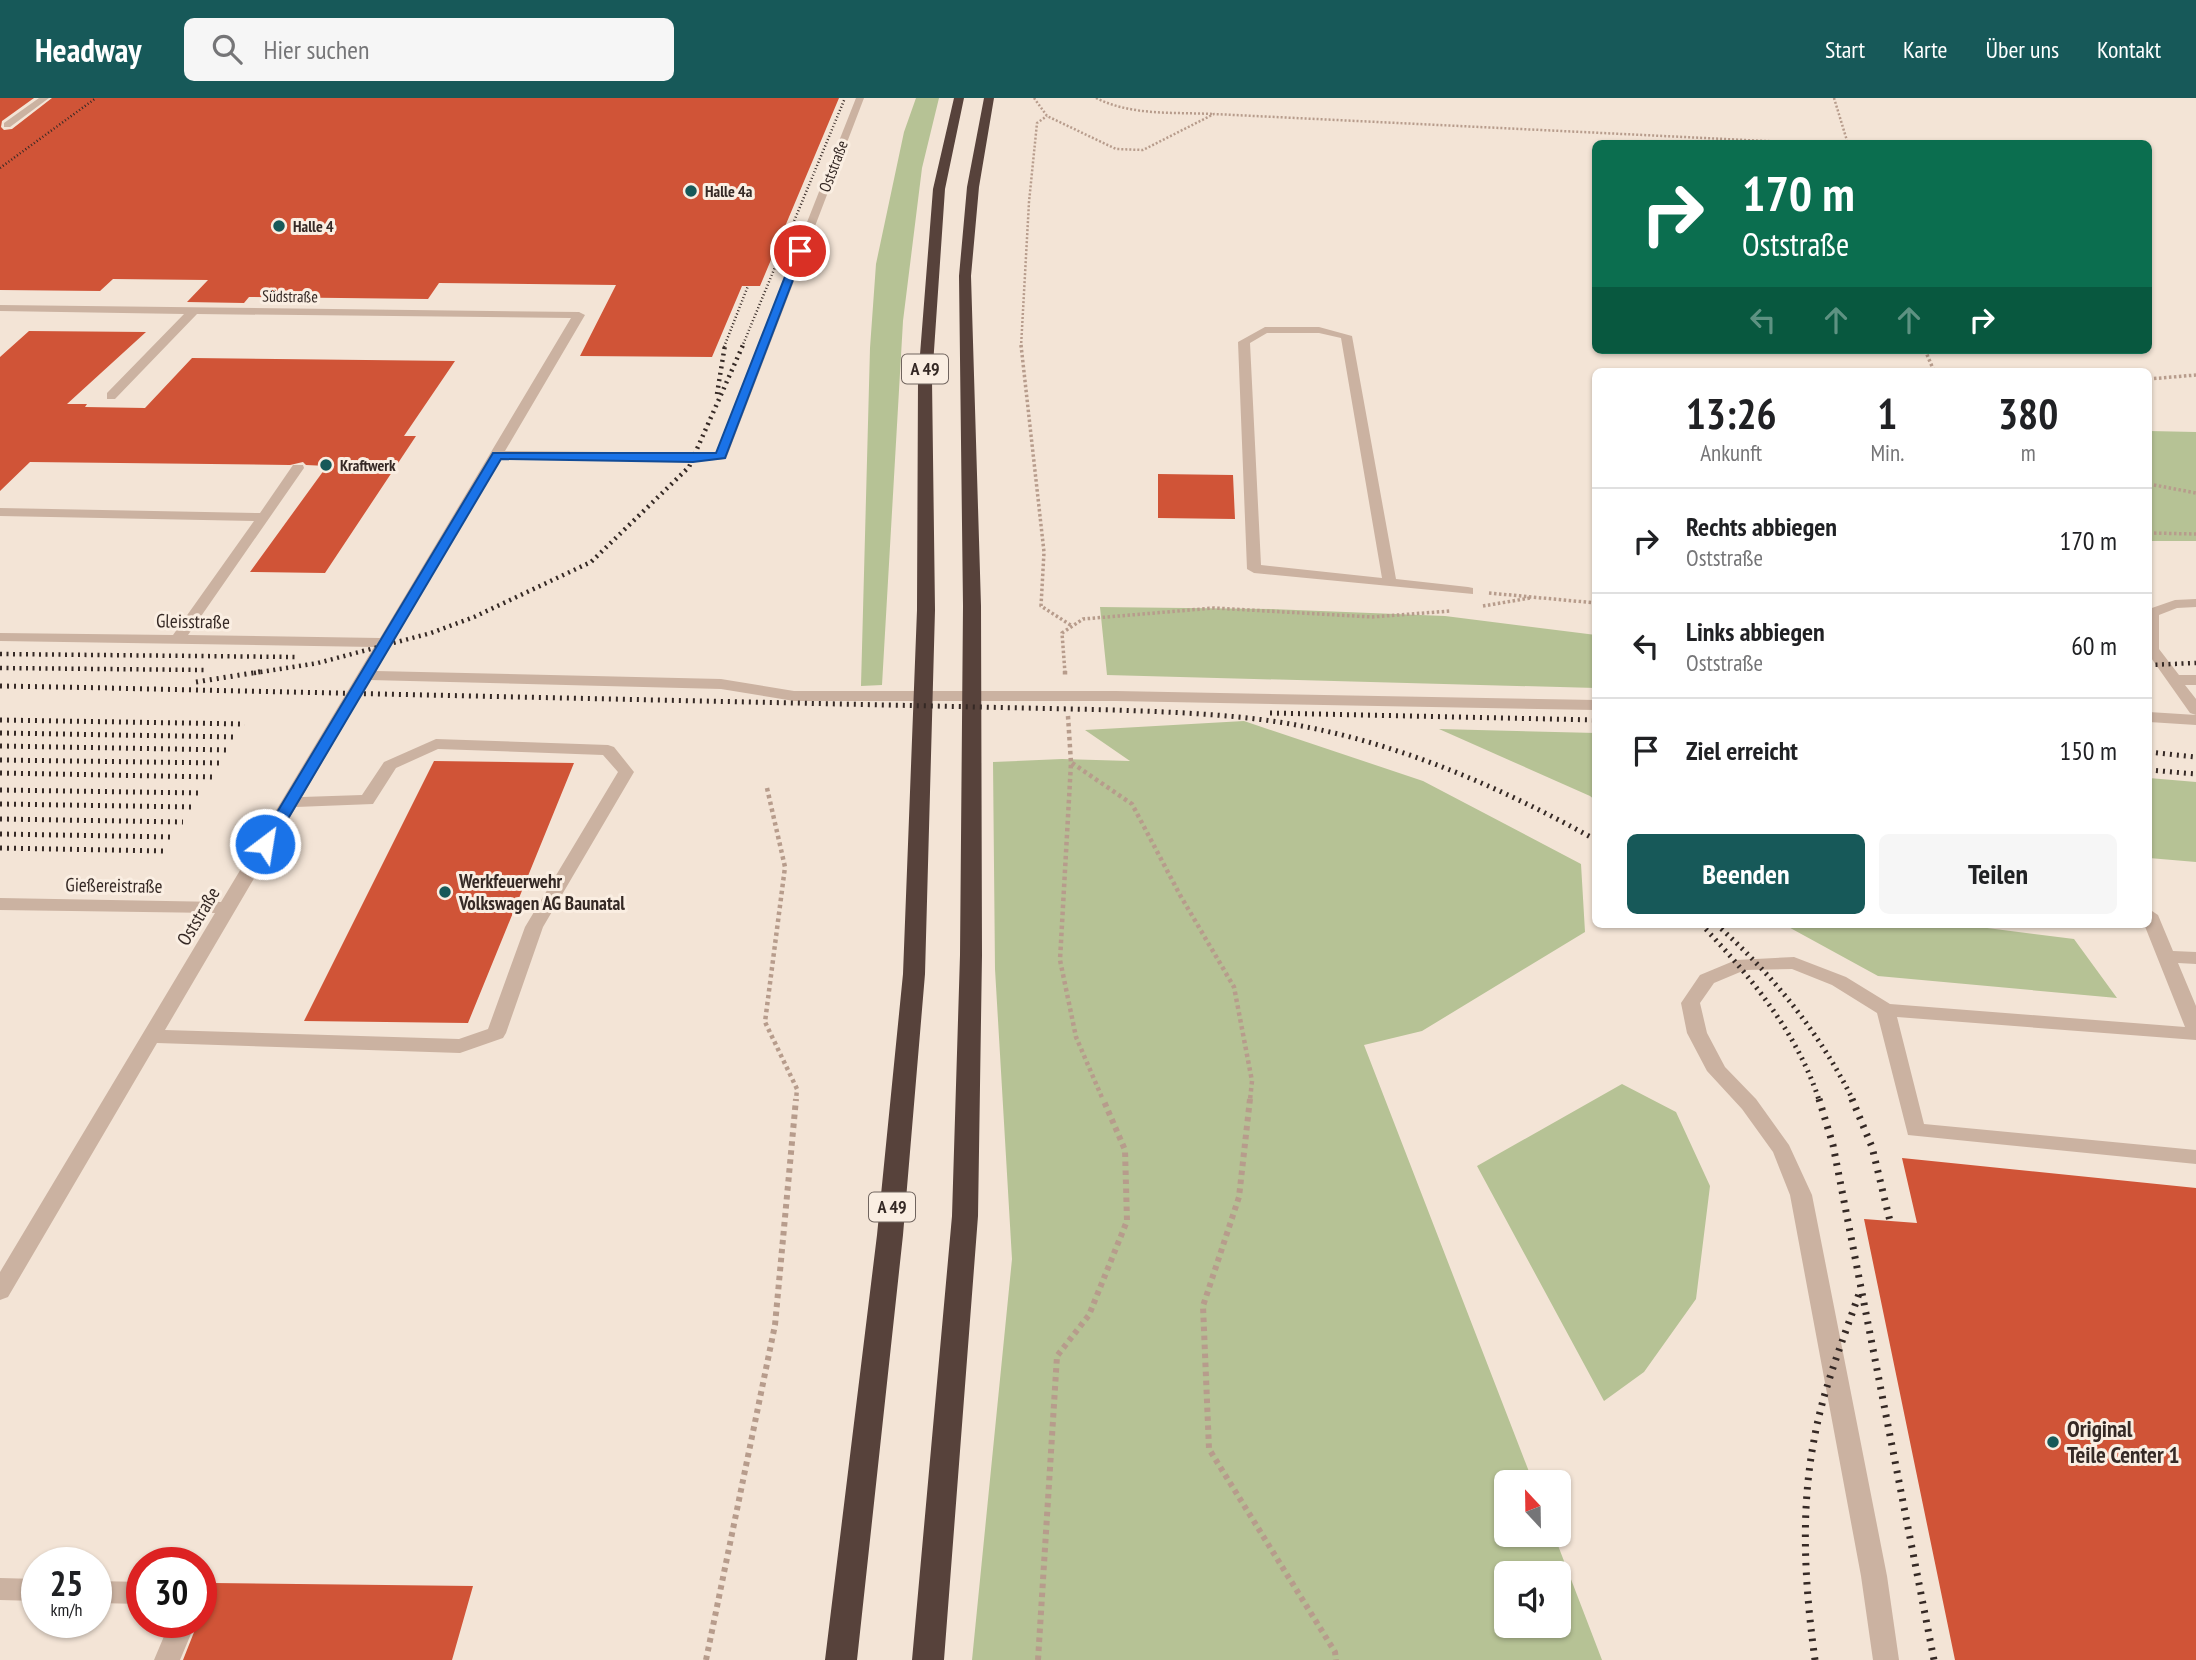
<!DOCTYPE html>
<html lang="de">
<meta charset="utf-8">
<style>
:root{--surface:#fff;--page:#f6f6f6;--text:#202124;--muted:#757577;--line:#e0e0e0;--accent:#175959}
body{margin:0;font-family:"PT Sans Narrow",sans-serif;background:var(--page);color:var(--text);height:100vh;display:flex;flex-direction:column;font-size:26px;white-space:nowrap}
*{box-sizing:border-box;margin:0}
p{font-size:23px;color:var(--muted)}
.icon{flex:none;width:38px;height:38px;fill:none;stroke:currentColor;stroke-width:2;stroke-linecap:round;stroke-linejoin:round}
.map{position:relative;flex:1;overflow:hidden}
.sheet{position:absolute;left:1592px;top:270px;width:560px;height:560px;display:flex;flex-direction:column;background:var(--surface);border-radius:10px;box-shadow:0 2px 5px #0004}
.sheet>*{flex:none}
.hud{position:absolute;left:1592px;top:42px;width:560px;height:214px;border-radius:10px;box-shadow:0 2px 5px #0004;background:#0b6e4f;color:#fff;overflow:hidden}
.needle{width:46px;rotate:338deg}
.buttons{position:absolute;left:1494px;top:1372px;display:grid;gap:14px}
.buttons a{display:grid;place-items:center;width:77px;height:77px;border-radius:10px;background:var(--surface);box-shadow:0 2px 5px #0004;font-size:35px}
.speed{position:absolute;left:21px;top:1449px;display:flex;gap:14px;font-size:35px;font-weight:700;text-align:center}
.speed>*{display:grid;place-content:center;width:91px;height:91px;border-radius:50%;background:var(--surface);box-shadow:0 2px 5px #0004;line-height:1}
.speed small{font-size:18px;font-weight:400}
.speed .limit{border:10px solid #d22;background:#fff;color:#111}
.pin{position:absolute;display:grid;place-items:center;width:60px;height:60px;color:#fff;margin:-30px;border:4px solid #fff;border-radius:50%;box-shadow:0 2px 7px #0007}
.me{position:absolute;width:77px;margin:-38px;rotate:31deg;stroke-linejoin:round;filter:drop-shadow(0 0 5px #0008)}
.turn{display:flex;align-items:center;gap:24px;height:147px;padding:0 35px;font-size:32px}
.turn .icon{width:91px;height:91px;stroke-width:2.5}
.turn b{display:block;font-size:49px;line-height:60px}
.lanes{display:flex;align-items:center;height:66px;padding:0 35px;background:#0003;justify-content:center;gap:35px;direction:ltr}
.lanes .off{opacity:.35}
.eta{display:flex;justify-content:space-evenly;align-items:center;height:119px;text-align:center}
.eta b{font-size:42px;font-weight:700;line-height:49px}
.cta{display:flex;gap:14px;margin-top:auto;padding:14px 35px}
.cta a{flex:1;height:80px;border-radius:10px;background:var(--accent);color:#fff;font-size:28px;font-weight:700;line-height:80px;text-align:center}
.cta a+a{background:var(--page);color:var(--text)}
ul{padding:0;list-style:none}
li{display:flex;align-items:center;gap:21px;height:105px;padding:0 35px;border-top:2px solid var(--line)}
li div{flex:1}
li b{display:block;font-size:26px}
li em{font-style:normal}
header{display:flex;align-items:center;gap:42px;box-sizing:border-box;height:98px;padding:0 35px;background:var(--accent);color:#fff}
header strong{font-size:33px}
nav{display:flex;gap:38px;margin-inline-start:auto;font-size:24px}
.search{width:490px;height:63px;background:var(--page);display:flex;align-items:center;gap:18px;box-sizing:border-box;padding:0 24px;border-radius:10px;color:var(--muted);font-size:26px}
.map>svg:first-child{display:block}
.green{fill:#b6c295;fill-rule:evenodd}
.building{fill:#d05437}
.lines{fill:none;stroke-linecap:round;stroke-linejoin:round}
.path-far3{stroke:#b79c8c;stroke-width:2.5;stroke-dasharray:2 2;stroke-linecap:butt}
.path-far2{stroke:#b79c8c;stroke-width:3.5;stroke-dasharray:2.5 2.5;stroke-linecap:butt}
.path-far1{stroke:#b79c8c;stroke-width:4.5;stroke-dasharray:3.5 3.5;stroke-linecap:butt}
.path{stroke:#b79c8c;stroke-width:6;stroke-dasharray:4.5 4.5;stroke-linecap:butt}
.minor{fill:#cbb2a1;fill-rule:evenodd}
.highway{fill:#57423b;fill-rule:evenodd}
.rail-far3{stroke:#352925;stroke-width:2.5;stroke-dasharray:1 2.5;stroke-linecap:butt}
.rail-far2{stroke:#352925;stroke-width:4.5;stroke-dasharray:2 4.5;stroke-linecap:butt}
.rail-far1{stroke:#352925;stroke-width:5;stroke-dasharray:2 5;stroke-linecap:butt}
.rail{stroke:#352925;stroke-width:7;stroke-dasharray:2.5 7;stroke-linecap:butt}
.route{fill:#1a73e8;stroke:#114b97;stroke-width:2}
.poi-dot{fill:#175959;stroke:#faeee2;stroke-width:2.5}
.labels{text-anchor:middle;stroke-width:6;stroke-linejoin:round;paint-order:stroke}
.far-street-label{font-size:16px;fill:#352925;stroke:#faeee2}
.far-poi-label{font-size:16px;font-weight:bold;fill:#352925;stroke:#faeee2;text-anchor:start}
.shield{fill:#faeee2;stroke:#70645e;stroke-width:2}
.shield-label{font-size:18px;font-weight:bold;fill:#352925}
.street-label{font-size:19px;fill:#352925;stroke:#faeee2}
.poi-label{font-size:19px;font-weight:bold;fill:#352925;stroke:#faeee2;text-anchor:start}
.near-poi-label{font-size:23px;font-weight:bold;fill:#352925;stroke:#faeee2;text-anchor:start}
</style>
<header>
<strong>Headway</strong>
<div class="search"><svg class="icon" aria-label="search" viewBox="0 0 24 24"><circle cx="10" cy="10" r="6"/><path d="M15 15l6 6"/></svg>Hier suchen</div>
<nav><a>Start</a><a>Karte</a><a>Über uns</a><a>Kontakt</a></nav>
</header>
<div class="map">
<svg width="2196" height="1562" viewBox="0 0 2196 1562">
<rect width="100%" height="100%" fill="#f3e4d6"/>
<path class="green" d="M 916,0 L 939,0 L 922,70 L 903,223 L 882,587 L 861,588 L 870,250 L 876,166 L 904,34 Z
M 2149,333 L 2196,334 L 2196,443 L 2149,443 Z
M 1100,509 L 1271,511 L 1445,518 L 1596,537 L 1596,590 L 1107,577 Z
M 1244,623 L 1423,683 L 1581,766 L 1585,834 L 1422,933 L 1364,947 L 1533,1384 L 1507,1384 L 1507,1437 L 1554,1437 L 1602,1562 L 972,1562 L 1012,1161 L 995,871 L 993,664 L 1062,661 L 1130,663 L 1085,632 ZM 1507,1475 L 1559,1475 L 1559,1528 L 1507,1528 Z
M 1439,631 L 1596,635 L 1596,703 L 1590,698 Z
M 2149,680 L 2196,684 L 2196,764 L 2149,760 Z
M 1783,826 L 1956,826 L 2074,841 L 2117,900 L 1878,878 Z
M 1622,986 L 1676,1014 L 1710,1088 L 1696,1201 L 1644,1274 L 1604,1303 L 1477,1068 Z"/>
<path class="building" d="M 0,0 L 34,0 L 2,23 L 1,29 L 4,32 L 12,31 L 52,0 L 839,0 L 760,188 L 742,188 L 712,259 L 580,258 L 616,187 L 439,185 L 428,201 L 249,199 L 244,205 L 187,204 L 208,182 L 113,181 L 100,193 L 0,192 Z
M 29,233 L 146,234 L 67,306 L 87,306 L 85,309 L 145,310 L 192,260 L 455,263 L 404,338 L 416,338 L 325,475 L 250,474 L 327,368 L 306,367 L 303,364 L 290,367 L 30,364 L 0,393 L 0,259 Z
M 1158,376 L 1233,377 L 1235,421 L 1158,420 Z
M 434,663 L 574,665 L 468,925 L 304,923 Z
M 1902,1060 L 2196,1090 L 2196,1562 L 1955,1562 L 1864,1121 L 1917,1125 Z
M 213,1485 L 473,1488 L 452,1562 L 183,1562 L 198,1524 L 201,1524 L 201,1515 Z"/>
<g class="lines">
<path class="path-far3" d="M 1034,0 L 1047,18 L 1116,51 L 1143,52 L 1214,16 L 1827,46
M 1096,0 C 1132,18 1174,14 1213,16
M 1834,0 L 1848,46
M 1021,249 L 1029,104 L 1037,25 L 1047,18"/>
<path class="path-far2" d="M 1021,247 L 1044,454 L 1041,508 L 1072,528
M 1925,252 L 1934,273
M 2149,281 L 2196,277
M 2149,386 L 2196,395
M 2149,435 L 2196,436
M 1489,495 L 1596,505
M 1483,508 L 1530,500
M 1065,575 L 1062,535 L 1083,521 L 1214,510 L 1372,519 L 1450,513"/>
<path class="path-far1" d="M 1065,573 L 1065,578
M 1068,618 L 1071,665 L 1060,862 L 1076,939 L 1103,1002
M 1072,665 L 1132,706 L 1180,797 L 1234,889 L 1252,983 L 1250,1002
M 767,690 L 785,769 L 765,924 L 797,991 L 796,1002"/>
<path class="path" d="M 1250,1001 L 1239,1099 L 1203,1208 L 1209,1351 L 1335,1554 L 1336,1562
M 706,1562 L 775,1227 L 796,1001
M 1038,1562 L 1057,1258 L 1089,1217 L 1127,1123 L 1125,1052 L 1103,1001"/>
<path class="minor" d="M 39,0 L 49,0 L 10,29 L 4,29 L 4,25 Z
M 856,0 L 864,0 L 726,361 L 693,364 L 500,361 L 376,573 L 721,581 L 794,593 L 1116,593 L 1596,602 L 1596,612 L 1116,603 L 794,603 L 721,591 L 370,582 L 302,699 L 362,697 L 384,664 L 436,641 L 608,647 L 614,649 L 634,674 L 543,829 L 506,935 L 503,940 L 460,955 L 157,945 L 8,1199 L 0,1202 L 0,1174 L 215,815 L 0,812 L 0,800 L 221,804 L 374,549 L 0,543 L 0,535 L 173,537 L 254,423 L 0,418 L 0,410 L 260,415 L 293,367 L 303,367 L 304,370 L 188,537 L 380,540 L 571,220 L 197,216 L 115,301 L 107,301 L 107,295 L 184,216 L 0,213 L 0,207 L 579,214 L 585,217 L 505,353 L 716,355 ZM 438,651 L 603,657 L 618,674 L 525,829 L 488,931 L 459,941 L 165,932 L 296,709 L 373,706 L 396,670 Z
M 1319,229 L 1352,238 L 1396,481 L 1468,489 L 1473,490 L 1473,496 L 1254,475 L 1247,471 L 1238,244 L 1265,229 ZM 1267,235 L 1319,235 L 1341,240 L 1382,480 L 1261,467 L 1250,245 Z
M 2196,501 L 2196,509 L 2177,510 L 2159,517 L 2159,551 L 2179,577 L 2196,577 L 2196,587 L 2185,587 L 2196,601 L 2196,617 L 2190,615 L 2149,557 L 2149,511 L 2175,502 Z
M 2149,614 L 2196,617 L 2196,627 L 2149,624 Z
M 2149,811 L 2158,817 L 2173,853 L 2196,854 L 2196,866 L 2178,865 L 2196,908 L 2196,942 L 1897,919 L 1924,1026 L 2196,1052 L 2196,1066 L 1908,1037 L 1877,915 L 1832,887 L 1792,871 L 1745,872 L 1714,885 L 1700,905 L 1707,935 L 1725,969 L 1756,1001 L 1789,1047 L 1812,1097 L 1887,1478 L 1899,1562 L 1873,1562 L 1861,1478 L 1790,1097 L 1773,1054 L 1742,1011 L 1707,973 L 1687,935 L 1681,905 L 1700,877 L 1736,862 L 1794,859 L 1846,879 L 1890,906 L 2185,929 L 2144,826 L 2149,826 Z
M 0,1480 L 37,1481 L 37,1503 L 0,1502 Z
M 96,1483 L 142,1484 L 142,1506 L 96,1505 Z
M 170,1524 L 196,1524 L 180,1562 L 154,1562 Z"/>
<path class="highway" d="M 954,0 L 964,0 L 945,91 L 932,282 L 935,512 L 925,876 L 903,1137 L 857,1562 L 825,1562 L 877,1137 L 903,876 L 917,512 L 918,282 L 933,91 Z
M 984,0 L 994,0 L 979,89 L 971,178 L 981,508 L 982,857 L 978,1118 L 944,1562 L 912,1562 L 952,1118 L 960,857 L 963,508 L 959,178 L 967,89 Z"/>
<path class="rail-far3" d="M 0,70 L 96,0
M 724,249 L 748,188
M 742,249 L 845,0"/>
<path class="rail-far2" d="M 717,296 L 725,247
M 0,556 L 295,559
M 2149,567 L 2196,565
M 0,570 L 204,572
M 254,575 L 318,565 L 431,535 L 474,519 L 591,464 L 689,369 L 743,247"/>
<path class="rail-far1" d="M 196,584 L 265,573
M 0,588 L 113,590
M 105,590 L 1116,612 C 1170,614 1225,616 1279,624 C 1392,642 1497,687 1596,742
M 1270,615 L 1596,622
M 0,622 L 245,626
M 0,635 L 237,639
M 0,648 L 229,652
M 2149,654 L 2196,659
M 0,662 L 220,665
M 2149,672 L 2196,676
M 0,675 L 212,679
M 0,692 L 201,695
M 0,706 L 192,709
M 0,721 L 183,724
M 0,736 L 173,739
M 0,750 L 164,753
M 1701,826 C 1750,878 1797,934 1819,1002
M 1716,826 C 1773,877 1819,934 1853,1002"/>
<path class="rail" d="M 1819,1001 L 1833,1047 L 1934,1562
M 1852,1001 L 1872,1049 L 1890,1123
M 1815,1562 C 1805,1489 1800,1415 1814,1342 C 1823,1291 1843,1242 1860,1193"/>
</g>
<path class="route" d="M 800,150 L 804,153 L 725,360 L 693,364 L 501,361 L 273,746 L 265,751 L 260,750 L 258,746 L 493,355 L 716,355 L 795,153 Z"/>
<g class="poi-dot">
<circle cx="691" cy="93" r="7"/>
<circle cx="279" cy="128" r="7"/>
<circle cx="326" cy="367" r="7"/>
<circle cx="445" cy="794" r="7"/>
<circle cx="2053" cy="1344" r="7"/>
</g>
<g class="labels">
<g class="far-street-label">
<text transform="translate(833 68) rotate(-69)" y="6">Oststraße</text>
<text transform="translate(290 198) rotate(1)" y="6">Südstraße</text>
</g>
<g class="far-poi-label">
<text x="705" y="99">Halle 4a</text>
<text x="293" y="134">Halle 4</text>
<text x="340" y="373">Kraftwerk</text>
</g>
<g class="shield">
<rect x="902" y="256.5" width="46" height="29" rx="5"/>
<rect x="869" y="1094.5" width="46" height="29" rx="5"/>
</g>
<g class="shield-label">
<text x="925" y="277">A 49</text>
<text x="892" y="1115">A 49</text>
</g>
<g class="street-label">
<text transform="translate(193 523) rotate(1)" y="7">Gleisstraße</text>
<text transform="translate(114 787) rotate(1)" y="7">Gießereistraße</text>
<text transform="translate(198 818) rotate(-59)" y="7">Oststraße</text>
</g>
<g class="poi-label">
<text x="459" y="790">Werkfeuerwehr<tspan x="459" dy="22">Volkswagen AG Baunatal</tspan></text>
</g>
<g class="near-poi-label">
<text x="2067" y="1339">Original<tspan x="2067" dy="26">Teile Center 1</tspan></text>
</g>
</g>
</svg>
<div class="buttons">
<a><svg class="needle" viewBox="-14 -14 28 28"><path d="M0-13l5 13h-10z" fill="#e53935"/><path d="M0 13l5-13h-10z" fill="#757577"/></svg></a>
<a><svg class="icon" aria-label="sound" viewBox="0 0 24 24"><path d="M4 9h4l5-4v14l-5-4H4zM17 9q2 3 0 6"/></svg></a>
</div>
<div class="speed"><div>25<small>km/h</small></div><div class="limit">30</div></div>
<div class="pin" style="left:800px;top:153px;background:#d93025"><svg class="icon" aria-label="arrive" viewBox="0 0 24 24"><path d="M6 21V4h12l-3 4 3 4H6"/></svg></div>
<svg class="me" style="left:265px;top:746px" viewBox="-20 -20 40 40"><circle r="17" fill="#1a73e8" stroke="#fff" stroke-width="3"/><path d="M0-11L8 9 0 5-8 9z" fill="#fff"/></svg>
<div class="hud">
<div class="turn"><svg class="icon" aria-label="right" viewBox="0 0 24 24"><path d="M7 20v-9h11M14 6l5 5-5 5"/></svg><div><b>170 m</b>Oststraße</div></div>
<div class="lanes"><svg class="icon off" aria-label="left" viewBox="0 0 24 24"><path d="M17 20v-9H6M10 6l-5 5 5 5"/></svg><svg class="icon off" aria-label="ahead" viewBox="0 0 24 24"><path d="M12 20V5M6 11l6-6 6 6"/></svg><svg class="icon off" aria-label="ahead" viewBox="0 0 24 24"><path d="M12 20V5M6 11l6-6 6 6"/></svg><svg class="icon" aria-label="right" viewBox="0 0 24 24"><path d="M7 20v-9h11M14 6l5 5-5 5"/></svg></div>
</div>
<section class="sheet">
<div class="eta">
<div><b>13:26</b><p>Ankunft</p></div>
<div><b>1</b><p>Min.</p></div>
<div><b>380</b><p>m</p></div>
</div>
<ul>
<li><svg class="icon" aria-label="right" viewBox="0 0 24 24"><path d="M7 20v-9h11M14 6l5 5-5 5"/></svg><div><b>Rechts abbiegen</b><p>Oststraße</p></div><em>170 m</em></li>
<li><svg class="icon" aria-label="left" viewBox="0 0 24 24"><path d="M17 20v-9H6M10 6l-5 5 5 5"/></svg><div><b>Links abbiegen</b><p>Oststraße</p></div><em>60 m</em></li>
<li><svg class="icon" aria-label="arrive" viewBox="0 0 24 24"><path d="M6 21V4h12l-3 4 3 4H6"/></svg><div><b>Ziel erreicht</b></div><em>150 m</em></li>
</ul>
<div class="cta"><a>Beenden</a><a>Teilen</a></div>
</section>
</div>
